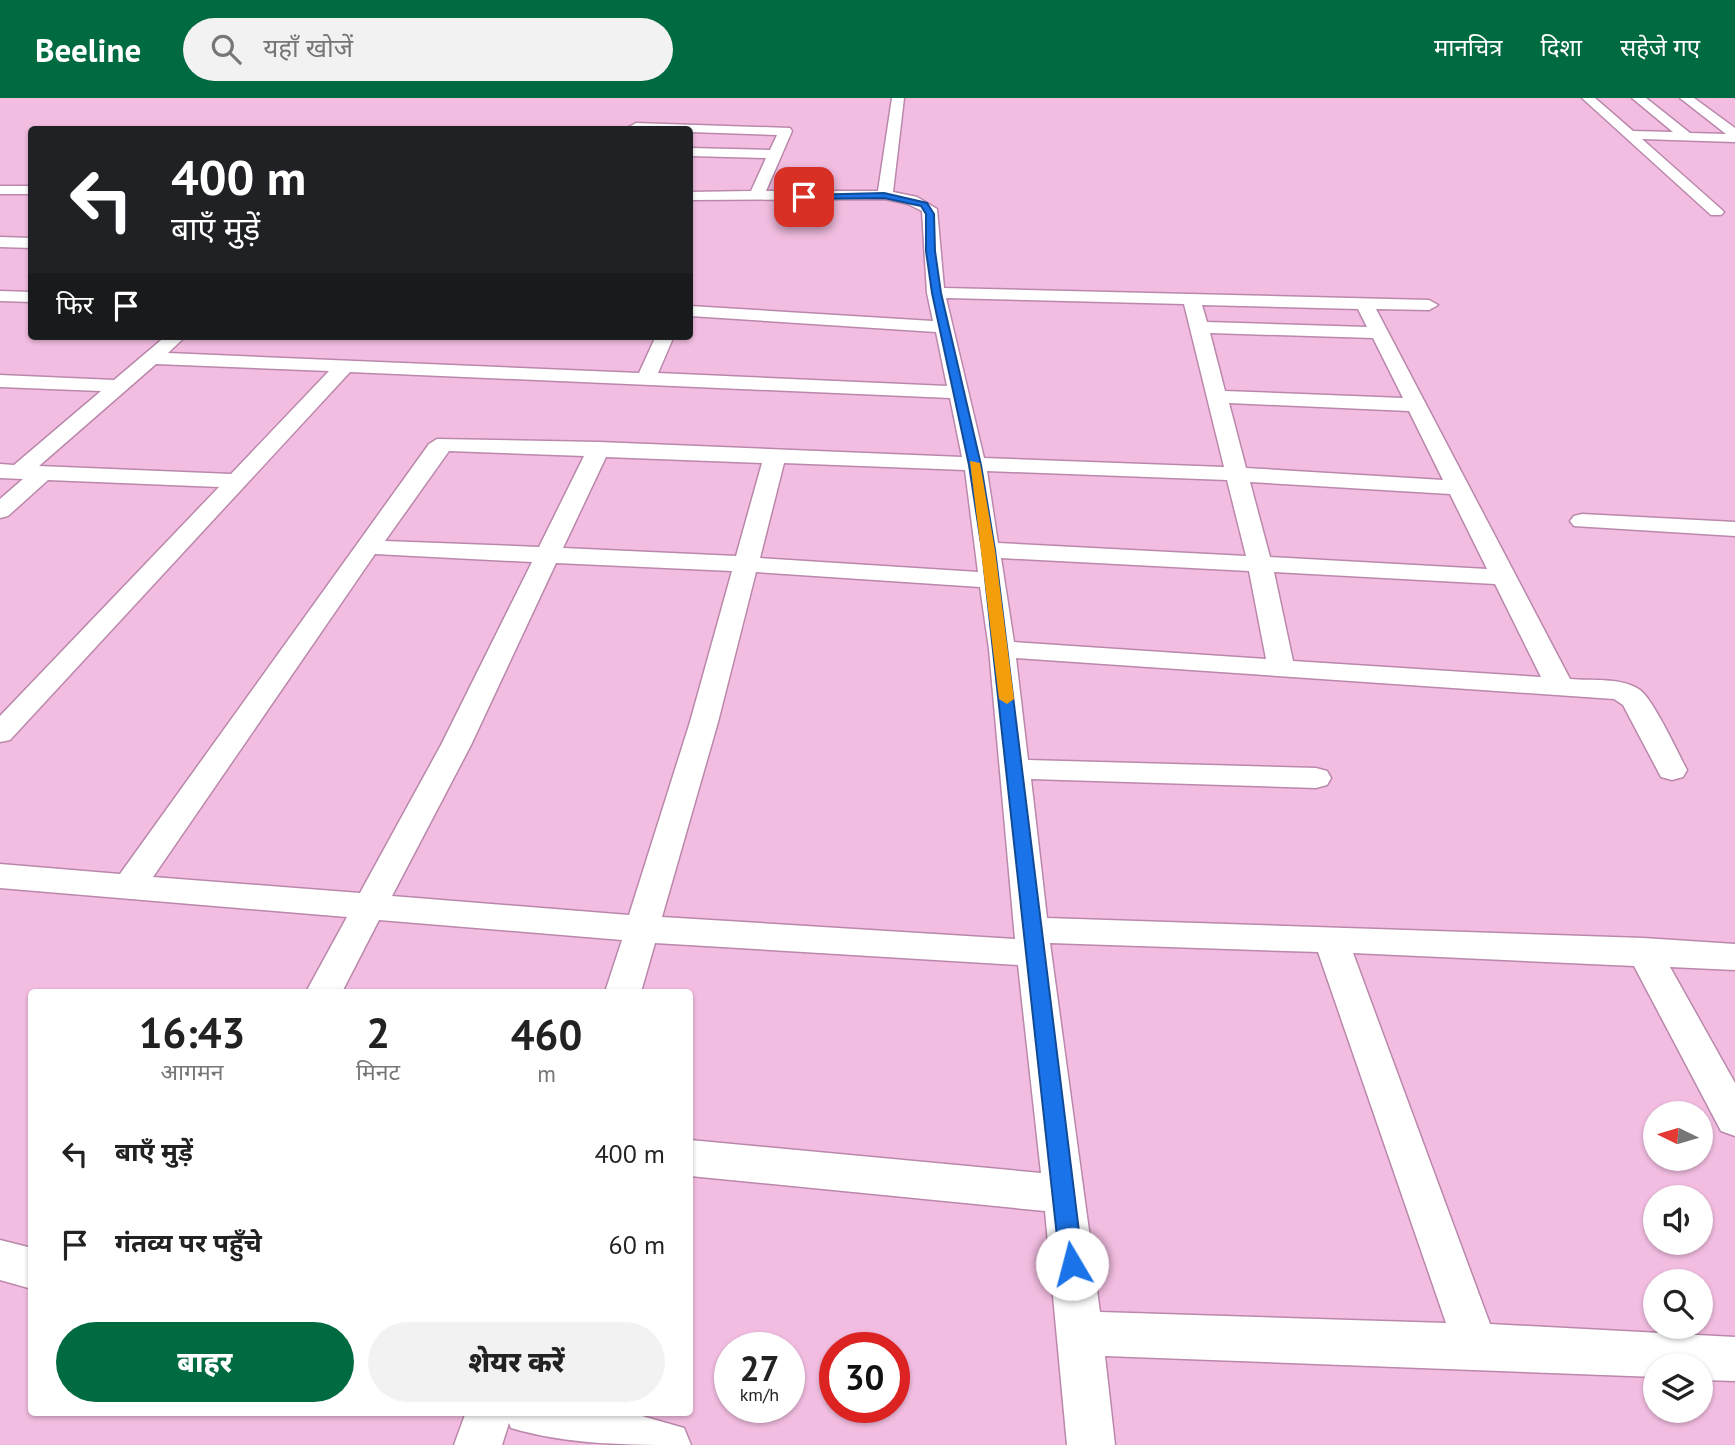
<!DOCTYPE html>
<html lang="hi">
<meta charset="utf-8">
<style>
:root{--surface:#fff;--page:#f2f2f2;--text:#222;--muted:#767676;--accent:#006a40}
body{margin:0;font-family:"PT Sans","Noto Sans Devanagari",sans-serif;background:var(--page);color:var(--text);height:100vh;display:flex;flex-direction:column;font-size:26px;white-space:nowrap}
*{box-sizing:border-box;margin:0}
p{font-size:23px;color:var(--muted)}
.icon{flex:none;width:38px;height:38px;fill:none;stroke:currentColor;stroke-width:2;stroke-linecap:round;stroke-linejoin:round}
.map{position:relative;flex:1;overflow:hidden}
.details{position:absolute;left:28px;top:891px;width:665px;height:427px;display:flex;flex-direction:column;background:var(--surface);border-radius:7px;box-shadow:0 2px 5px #0004}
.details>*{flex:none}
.banner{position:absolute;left:28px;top:28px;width:665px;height:214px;border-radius:7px;box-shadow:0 2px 5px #0004;background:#202124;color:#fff;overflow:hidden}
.needle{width:46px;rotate:275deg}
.controls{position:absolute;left:1643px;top:1003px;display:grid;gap:14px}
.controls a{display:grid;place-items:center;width:70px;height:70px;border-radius:50%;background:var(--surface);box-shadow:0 2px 5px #0004;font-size:35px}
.speed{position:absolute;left:714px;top:1234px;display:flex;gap:14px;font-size:35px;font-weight:700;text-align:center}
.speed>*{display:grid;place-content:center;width:91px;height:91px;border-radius:50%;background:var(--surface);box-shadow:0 2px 5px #0004;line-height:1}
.speed small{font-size:18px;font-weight:400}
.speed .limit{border:10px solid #d22;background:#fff;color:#111}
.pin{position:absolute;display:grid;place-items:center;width:60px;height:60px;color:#fff;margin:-30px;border-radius:14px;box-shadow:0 4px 10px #0006}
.me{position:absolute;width:77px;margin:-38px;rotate:352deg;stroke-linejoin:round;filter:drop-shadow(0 0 5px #0008)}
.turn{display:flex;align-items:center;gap:24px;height:147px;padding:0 28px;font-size:32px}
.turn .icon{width:91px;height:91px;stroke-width:2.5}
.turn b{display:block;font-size:49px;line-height:60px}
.then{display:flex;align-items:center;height:66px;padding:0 28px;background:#0003;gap:14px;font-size:26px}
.eta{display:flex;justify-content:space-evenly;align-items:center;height:119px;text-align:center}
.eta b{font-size:42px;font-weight:800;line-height:49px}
.primary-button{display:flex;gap:14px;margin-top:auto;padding:14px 28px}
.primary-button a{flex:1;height:80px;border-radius:42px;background:var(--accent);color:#fff;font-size:28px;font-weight:800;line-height:80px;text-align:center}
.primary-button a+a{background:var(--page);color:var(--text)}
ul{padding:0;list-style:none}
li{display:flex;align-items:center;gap:21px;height:91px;padding:0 28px}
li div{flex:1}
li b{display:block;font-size:26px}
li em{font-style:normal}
header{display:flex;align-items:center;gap:42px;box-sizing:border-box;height:98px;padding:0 35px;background:var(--accent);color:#fff}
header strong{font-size:33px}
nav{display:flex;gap:38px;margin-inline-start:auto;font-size:24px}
.search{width:490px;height:63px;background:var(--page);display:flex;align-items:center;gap:18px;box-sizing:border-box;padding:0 24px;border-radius:38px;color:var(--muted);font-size:26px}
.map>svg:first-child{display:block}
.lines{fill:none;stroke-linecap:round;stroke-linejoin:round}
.minor-casing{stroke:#ba88ab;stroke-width:3}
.minor{fill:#fff;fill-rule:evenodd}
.route{fill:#1a73e8;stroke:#114b97;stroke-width:2}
.slow{fill:#f59e0b}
</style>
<header>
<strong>Beeline</strong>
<div class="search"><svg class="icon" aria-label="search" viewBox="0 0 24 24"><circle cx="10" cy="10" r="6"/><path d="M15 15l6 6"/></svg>यहाँ खोजें</div>
<nav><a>मानचित्र</a><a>दिशा</a><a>सहेजे गए</a></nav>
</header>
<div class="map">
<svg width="1735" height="1347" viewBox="0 0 1735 1347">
<rect width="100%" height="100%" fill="#f2bde1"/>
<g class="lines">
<defs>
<path id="minor" d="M 892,0 L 904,0 L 893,94 L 917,99 L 937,111 L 944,190 L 1429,202 L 1438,207 L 1429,212 L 1376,211 L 1570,581 C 1591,583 1622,579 1640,592 C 1653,601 1678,655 1687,672 L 1683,679 L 1672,682 L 1661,679 L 1623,607 L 1614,601 L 1016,560 L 1028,662 L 1316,670 L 1327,673 L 1331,680 L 1327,687 L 1316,690 L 1031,681 L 1047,820 L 1643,840 L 1735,846 L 1735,872 L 1670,869 L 1735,985 L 1735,1038 L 1721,1033 L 1634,868 L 1353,855 L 1490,1226 L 1735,1239 L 1735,1283 L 1701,1282 L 1701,1267 L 1656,1267 L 1656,1279 L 1105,1258 L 1115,1347 L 1067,1347 L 1045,1113 L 690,1078 L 690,1042 L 1041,1075 L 1018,867 L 655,845 L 641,894 L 605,894 L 622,842 L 379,822 L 342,894 L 306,894 L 347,819 L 0,790 L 0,766 L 120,776 L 429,346 L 437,341 L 599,344 L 962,359 L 950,300 L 350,274 L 10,642 L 0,644 L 0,618 L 219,389 L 48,382 L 8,418 L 0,420 L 0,401 L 23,381 L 0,380 L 0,366 L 14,367 L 101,293 L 0,289 L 0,277 L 114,282 L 166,238 L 186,238 L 168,255 L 639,275 L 656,238 L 674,238 L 658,275 L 947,288 L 936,234 L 690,218 L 690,208 L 933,223 L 927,195 L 922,113 L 908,106 L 885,101 L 690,102 L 690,94 L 751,93 L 766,60 L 690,58 L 690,50 L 770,52 L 777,37 L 631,32 L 629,29 L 636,25 L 790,30 L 792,33 L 766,93 L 878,93 ZM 946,200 L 1184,206 L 1224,369 L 984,360 ZM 1202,207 L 1358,211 L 1367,229 L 1207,224 ZM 1210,235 L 1373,240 L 1403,300 L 1225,293 ZM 156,266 L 329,273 L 231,376 L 39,368 ZM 1229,305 L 1409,313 L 1443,382 L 1246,370 ZM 449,353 L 584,358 L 539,449 L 385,443 ZM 606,359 L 762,365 L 736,458 L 563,450 ZM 784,365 L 965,372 L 978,474 L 760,460 ZM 987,373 L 1227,382 L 1246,458 L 998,445 ZM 1250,384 L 1450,396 L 1487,471 L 1270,459 ZM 375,456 L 532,464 L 441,647 L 360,795 L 153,779 ZM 1001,460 L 1249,473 L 1266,561 L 1014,544 ZM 556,465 L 732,473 L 690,624 L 629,817 L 392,798 L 471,647 ZM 756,474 L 980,489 L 989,551 L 1015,841 L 662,819 L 718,624 ZM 1274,474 L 1495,486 L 1541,579 L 1293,563 ZM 1050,845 L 1318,854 L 1446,1225 L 1100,1214 Z
M 1582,0 L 1595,0 L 1633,33 L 1673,34 L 1632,0 L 1646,0 L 1690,35 L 1726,36 L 1680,0 L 1694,0 L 1735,30 L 1735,44 L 1642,41 L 1721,111 L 1724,114 L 1721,117 L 1711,117 Z
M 0,88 L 32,88 L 32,96 L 0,96 Z
M 0,139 L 32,140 L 32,150 L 0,149 Z
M 0,193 L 32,194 L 32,204 L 0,203 Z
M 1582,416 L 1735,424 L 1735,438 L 1574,428 L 1570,423 L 1574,418 Z
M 0,1142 L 32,1150 L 32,1191 L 0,1182 Z
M 466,1314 L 628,1314 L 684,1330 L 691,1347 C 630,1347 568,1347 511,1330 L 509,1325 L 502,1347 L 454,1347 Z"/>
</defs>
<use href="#minor" class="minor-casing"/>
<use href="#minor" class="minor"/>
</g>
<path class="route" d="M 884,95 L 927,105 L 934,116 L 935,153 L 941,195 L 981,367 L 995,452 L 1083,1166 L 1080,1173 L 1072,1176 L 1064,1173 L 1060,1166 L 982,452 L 969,367 L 932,195 L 926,153 L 926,116 L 921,108 L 884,100 L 804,101 L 800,99 L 804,97 Z"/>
<path class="slow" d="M 970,363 L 980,365 L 995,452 L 1014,601 L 1007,606 L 999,601 Z"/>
</svg>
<div class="controls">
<a><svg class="needle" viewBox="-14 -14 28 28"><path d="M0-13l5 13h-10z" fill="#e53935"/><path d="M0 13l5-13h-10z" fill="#767676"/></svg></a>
<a><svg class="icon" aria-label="sound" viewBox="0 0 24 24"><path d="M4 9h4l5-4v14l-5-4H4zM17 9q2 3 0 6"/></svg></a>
<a><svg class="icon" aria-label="search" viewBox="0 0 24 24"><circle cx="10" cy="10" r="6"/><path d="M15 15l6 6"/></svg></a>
<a><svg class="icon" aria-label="layers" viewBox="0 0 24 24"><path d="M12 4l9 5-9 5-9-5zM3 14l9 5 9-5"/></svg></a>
</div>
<div class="speed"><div>27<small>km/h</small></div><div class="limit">30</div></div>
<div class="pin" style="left:804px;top:99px;background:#d93025"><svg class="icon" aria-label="arrive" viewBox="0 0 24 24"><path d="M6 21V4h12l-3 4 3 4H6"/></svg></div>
<svg class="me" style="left:1072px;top:1166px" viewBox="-20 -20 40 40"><circle r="19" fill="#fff"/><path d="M0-13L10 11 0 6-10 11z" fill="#1a73e8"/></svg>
<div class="banner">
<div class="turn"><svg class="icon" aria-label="left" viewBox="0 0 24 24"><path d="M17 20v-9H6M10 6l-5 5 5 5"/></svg><div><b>400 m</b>बाएँ मुड़ें</div></div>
<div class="then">फिर<svg class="icon" aria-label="arrive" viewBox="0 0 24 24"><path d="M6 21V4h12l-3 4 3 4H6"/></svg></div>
</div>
<section class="details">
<div class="eta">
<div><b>16:43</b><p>आगमन</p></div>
<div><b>2</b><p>मिनट</p></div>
<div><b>460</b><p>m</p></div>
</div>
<ul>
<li><svg class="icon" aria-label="left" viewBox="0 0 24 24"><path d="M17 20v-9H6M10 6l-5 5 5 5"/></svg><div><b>बाएँ मुड़ें</b></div><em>400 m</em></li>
<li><svg class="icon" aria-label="arrive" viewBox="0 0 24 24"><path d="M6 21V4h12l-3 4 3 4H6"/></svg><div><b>गंतव्य पर पहुँचे</b></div><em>60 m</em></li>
</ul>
<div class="primary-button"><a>बाहर</a><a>शेयर करें</a></div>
</section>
</div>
